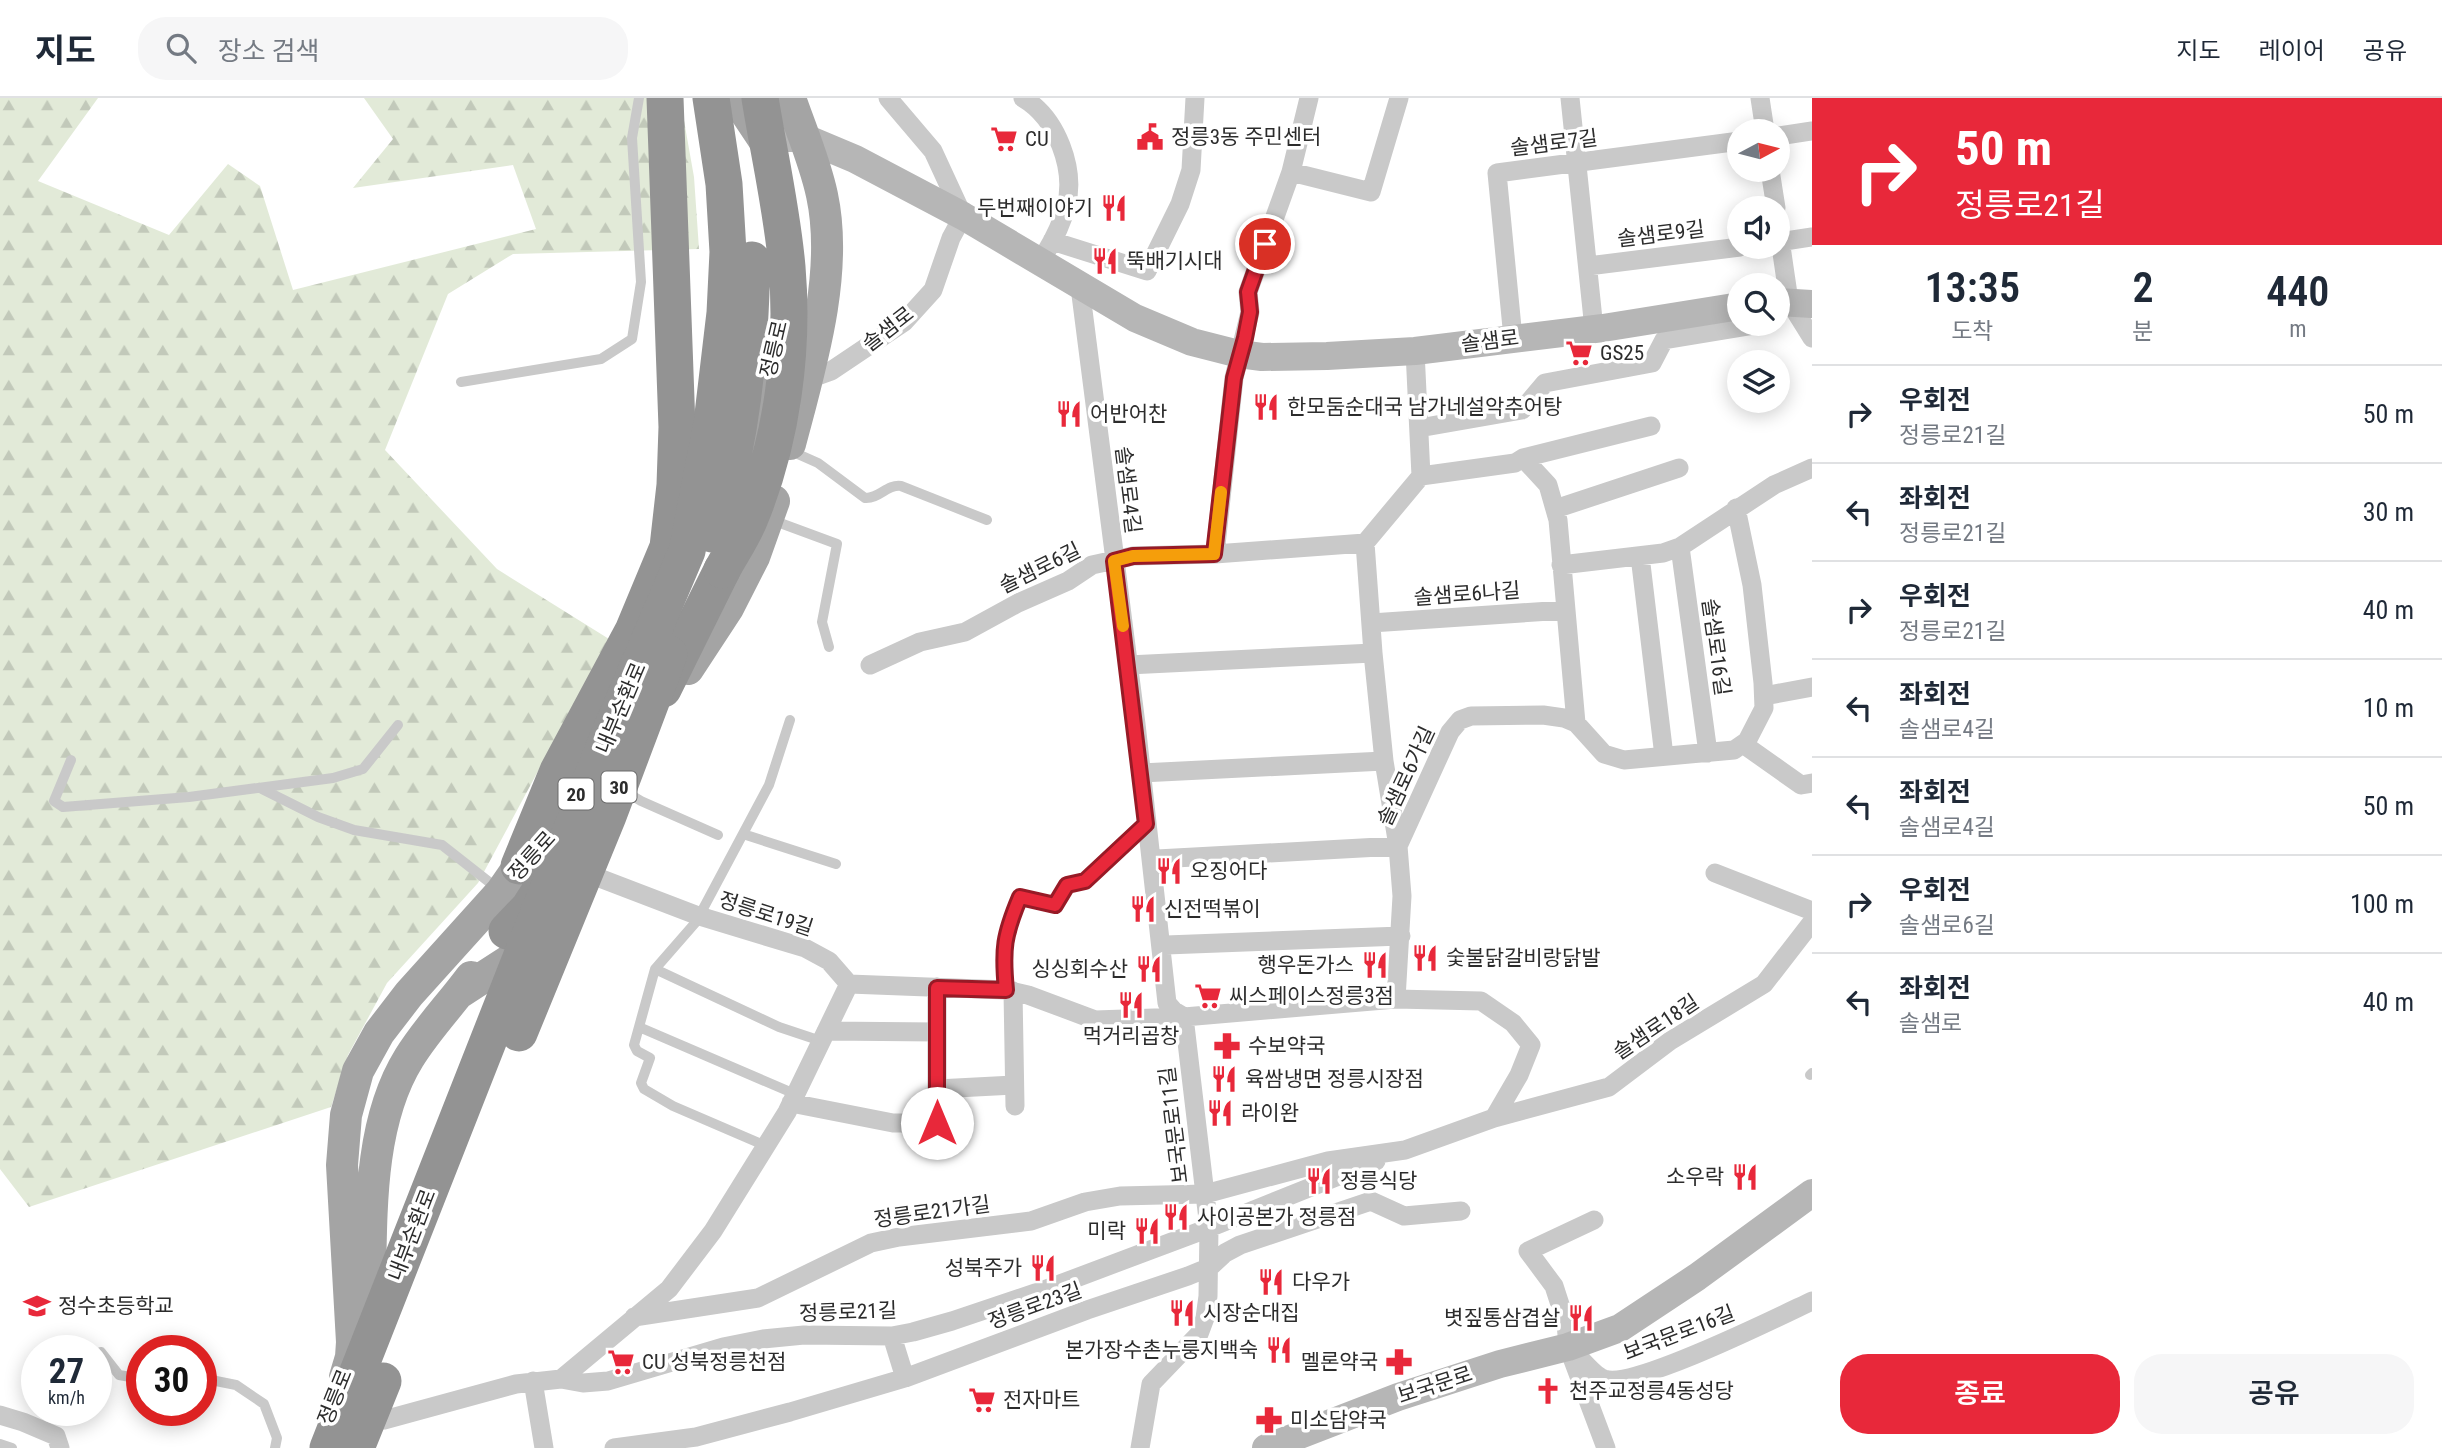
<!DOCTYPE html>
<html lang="ko">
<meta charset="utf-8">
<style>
:root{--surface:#fff;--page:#f6f6f7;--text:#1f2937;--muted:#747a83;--line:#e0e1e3;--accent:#e8283a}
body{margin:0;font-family:"Roboto Condensed","Noto Sans KR",sans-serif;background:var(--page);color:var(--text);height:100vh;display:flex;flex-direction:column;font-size:26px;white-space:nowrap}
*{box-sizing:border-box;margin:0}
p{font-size:23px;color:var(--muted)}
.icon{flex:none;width:38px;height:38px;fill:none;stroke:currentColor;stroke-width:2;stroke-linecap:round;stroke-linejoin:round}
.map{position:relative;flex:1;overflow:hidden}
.drawer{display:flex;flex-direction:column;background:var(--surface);width:630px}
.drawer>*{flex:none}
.top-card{background:#e8283a;color:#fff;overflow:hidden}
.needle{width:46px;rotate:83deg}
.fabs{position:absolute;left:1727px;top:21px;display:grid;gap:14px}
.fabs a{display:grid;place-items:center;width:63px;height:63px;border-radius:50%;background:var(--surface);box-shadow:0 4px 18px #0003;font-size:35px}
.speed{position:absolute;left:21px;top:1237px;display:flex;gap:14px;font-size:35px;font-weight:700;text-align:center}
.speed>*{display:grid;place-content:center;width:91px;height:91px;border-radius:50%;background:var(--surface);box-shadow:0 4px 18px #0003;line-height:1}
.speed small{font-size:18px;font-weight:400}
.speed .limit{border:10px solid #d22;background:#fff;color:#111}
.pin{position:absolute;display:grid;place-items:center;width:60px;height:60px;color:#fff;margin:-30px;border:4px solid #fff;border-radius:50%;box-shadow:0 2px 7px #0007}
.me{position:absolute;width:77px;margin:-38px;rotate:0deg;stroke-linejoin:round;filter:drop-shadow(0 0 5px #0008)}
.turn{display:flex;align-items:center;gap:24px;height:147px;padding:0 28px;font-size:32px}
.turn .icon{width:91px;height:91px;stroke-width:2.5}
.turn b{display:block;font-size:49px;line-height:60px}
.eta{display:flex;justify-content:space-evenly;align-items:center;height:119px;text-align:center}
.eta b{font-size:42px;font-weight:600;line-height:49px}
.action{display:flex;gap:14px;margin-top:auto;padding:14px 28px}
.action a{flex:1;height:80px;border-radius:28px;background:var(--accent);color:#fff;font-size:28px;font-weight:600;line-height:80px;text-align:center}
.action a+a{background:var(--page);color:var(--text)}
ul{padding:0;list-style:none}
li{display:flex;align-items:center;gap:21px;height:98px;padding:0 28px;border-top:2px solid var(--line)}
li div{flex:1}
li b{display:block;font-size:26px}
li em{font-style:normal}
header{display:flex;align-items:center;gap:42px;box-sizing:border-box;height:98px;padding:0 35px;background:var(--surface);border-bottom:2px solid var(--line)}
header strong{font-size:33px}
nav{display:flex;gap:38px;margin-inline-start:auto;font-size:24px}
.search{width:490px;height:63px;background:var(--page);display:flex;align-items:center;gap:18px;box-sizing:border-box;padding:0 24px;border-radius:28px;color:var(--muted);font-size:26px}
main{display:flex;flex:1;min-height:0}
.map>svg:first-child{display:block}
.forest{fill:url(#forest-firs)}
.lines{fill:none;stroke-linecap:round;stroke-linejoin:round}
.lane{stroke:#c9c9c9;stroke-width:10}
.street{stroke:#c9c9c9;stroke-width:19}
.secondary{stroke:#b6b6b6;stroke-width:28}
.primary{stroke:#a4a4a4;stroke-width:32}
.highway{stroke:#939393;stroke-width:37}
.highway-bridge{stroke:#939393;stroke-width:37}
.route-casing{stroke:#971a26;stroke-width:18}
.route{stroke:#e8283a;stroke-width:12}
.slow{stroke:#f59e0b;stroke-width:12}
.labels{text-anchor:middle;stroke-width:7;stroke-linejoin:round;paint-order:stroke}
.shield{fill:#fff;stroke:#6b6b6b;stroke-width:2}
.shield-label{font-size:19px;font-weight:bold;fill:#2c2c2c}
.poi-label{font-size:21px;fill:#2c2c2c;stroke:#fff;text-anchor:start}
.street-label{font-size:21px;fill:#2c2c2c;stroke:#fff}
</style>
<header>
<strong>지도</strong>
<div class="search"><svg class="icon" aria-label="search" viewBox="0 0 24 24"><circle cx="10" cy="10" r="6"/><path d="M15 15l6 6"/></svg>장소 검색</div>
<nav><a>지도</a><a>레이어</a><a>공유</a></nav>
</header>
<main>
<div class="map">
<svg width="1812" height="1350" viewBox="0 0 1812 1350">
<defs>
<pattern id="forest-firs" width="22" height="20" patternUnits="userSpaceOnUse" patternTransform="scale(1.75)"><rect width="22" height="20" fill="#e2ead8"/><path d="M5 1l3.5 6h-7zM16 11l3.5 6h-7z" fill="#c2c9ba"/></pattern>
</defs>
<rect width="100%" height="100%" fill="#fff"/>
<path class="forest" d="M 0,0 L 98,0 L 38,83 L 169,137 L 228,66 L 260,88 L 293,192 L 536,131 L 513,67 L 353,90 L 393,41 L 364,0 L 680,0 L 694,79 L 699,151 L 513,156 L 448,196 L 385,352 L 497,471 L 609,541 L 478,785 L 387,885 L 348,957 L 331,1009 L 29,1109 L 0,1071 Z"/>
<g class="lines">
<path class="lane" d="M 461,284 L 601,261 L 632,241 L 641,184 L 632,40 L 639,0
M 791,353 L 818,365 L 865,400 C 879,401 887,386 901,388 L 987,422
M 772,422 L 837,446 L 822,524 L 829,549
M 71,662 L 54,703 L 63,709 L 189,699 L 333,680 L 363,671 L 398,627
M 262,691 L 318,719 L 354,732 L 442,747 L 498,791
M 626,694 L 641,703 L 718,737
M 743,736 L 836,766
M 655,871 L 779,929 L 821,943
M 1006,892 C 1002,851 1004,837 1020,798 L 1055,807 L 1067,787 L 1085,783 L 1146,726
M 639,929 L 795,996
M 1810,977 L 1812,975
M 766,1048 L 673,1008 L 644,991 L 641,985 L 650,960 L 637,953 L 634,947 L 655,871 L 696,824 L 769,687 L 790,622
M 101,1254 L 119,1277 L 142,1281
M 201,1280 L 236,1287 L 264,1306 L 277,1340 L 275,1350
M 0,1346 L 12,1350"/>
<path class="street" d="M 1023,0 C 1057,20 1076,71 1066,109 C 1062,124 1054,141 1046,154
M 1570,0 L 1594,231
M 1760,0 L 1765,33
M 1778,38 L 1812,33
M 1770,72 L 1776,110
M 1291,74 L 1371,94 L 1399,0
M 1778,128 L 1789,203 L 1812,240
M 1052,143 L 1147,173 L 1180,106 L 1191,72 L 1195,0
M 1778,144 L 1812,139
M 1588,168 L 1740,149
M 1080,189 L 1136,626 L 1167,905 L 1174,913 L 1184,919
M 1513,240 L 1497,75 L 1740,43
M 806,282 L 831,273 L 904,224 L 933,192 L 951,140 L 963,118 L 933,53 L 888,0
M 1419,330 L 1522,312 L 1545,285 L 1652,265 L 1664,242 L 1761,226
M 1523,360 L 1548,387 L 1558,422 L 1576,625
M 1421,378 L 1515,365 L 1523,360 L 1651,328
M 1555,411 L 1679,370
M 1680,449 L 1708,655
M 1215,456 L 1234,280 L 1250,214 L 1248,194 L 1291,74 L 1309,0
M 1640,458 L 1664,658
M 1561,467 L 1663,455 L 1680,449 L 1774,387 L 1812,370
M 1371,525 L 1565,512
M 870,567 L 920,544 L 965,534 L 1018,505 L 1068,483 L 1092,467 L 1133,458 L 1215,456 L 1365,445
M 1128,567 L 1373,555
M 1764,598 L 1812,589
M 1743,646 L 1801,687 L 1812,685
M 1141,675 L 1384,663
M 1157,761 L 1398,748 L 1450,634 L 1460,622 L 1471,618 L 1543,617 L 1564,620 L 1576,625 L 1604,656 L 1624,662 L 1734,652 L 1747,643 L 1764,610 L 1763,585 L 1752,487 L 1736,410
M 581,773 L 696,817 L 805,850 L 829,863 L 849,886
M 1715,775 L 1812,813
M 1166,847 L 1401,838
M 1013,893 L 1015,1008
M 1396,901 L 1402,798 L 1398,748 L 1384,663 L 1373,555 L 1365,445 L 1421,378 L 1415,253
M 826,933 L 937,934
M 937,991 L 1014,987
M 791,1005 L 893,1025 L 937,1025 L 937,889
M 1494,1020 L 1609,989 L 1670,943 L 1764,886 L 1812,824
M 1594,1122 L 1528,1153 L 1554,1188 L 1566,1225 L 1568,1249 L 1606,1350
M 634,1219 L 758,1200 L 871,1145 L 899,1139 L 1031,1123 L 1085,1104 L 1120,1098 L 1205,1096 L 1328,1063 L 1405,1052 L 1494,1020 L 1519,977 L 1531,947 L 1513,925 L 1481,903 L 1396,901 L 1184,919 L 1095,922 L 1028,897 L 1006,892 L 849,886
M 892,1238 L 905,1280
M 1572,1252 C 1581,1260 1593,1277 1604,1281 C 1634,1291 1778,1219 1812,1203
M 561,1281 L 583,1285 L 608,1283 L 723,1249 L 763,1241 L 804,1237 L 892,1238 L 913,1234 L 952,1223 L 1044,1192 L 1209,1130 L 1376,1063
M 533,1283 L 544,1350
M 0,1317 L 23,1324 L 56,1338 L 60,1350
M 363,1323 L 384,1322 L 516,1286 L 561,1281 L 669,1191 L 713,1133 L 787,1014 L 849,886
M 614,1350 L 696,1339 L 790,1314 L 905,1280 L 1087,1212 L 1188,1178 L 1210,1169 L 1225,1155 L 1240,1147 L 1371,1103 L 1404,1118 L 1461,1113
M 1140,1350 L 1151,1286 L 1199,1236 L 1205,1220 L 1208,1198 L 1209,1130 L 1184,919"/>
<path class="secondary" d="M 764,40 L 805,40 L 855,61 L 963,118 L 1135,220 L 1192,244 L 1239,256 L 1262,259 L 1327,258 L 1415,253 L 1603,230 L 1740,208
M 1778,204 L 1812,206
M 1266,1350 L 1398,1299 L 1500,1266 L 1568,1249 L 1620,1230 L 1697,1179 L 1812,1095"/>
<path class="primary" d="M 736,0 L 766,45
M 790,0 C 801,32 815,64 822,97 C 839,176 810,270 790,346
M 748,344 L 776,246
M 688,571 L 728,510 L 754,459 L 774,403
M 459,895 L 530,849
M 369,1224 C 373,1140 363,1034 409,960 C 426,932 451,906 471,879
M 345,1279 L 351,1259 L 352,1244 L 342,1067 L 346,1017 L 358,973 L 379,935 L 409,896 L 501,794 L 519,768 L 538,752"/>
<path class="highway" d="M 663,591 L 722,472
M 519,768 L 558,673 L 633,533 L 668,449 L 675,387 L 677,329 L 665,0
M 507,833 L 529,810 L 545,785"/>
<path class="highway-bridge" d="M 712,436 C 742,348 750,254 752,162
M 722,472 C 731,455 743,438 750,420 C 782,343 794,252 787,169 C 782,112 769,56 760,0
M 519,935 L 608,718 L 669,556
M 328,1350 L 604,649 L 687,453 L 712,325 L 725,215 L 728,154 L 724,86 L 711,0
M 356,1350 L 383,1283"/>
</g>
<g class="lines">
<defs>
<path id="route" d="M 937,1025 L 937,890 L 1006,892 C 1002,851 1004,837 1020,799 L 1055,807 L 1067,787 L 1085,783 L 1146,726 L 1114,463 L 1133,458 L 1214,456 L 1234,280 L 1245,240 L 1250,214 L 1248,194 L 1265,146"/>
</defs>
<use href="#route" class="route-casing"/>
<use href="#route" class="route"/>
<path class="slow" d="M 1123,528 L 1114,463 L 1133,458 L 1214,456 L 1221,394"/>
</g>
<defs>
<symbol id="civic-bare" viewBox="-9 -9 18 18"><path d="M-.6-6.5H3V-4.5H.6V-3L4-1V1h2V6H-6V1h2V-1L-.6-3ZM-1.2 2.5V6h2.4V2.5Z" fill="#e8283a" stroke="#fff" stroke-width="2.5" paint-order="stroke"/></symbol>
<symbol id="supermarket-bare" viewBox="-9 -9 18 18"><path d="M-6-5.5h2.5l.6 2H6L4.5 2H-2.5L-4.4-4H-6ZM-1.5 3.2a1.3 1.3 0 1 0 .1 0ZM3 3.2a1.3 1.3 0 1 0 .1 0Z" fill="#e8283a" stroke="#fff" stroke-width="2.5" paint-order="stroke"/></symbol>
<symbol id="restaurant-bare" viewBox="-9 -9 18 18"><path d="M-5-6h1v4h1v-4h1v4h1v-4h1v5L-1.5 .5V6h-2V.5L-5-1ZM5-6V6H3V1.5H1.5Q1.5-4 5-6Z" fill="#e8283a" stroke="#fff" stroke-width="2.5" paint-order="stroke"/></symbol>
<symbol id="pharmacy-bare" viewBox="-9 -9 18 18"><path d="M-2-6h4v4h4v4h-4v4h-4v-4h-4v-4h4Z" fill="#e8283a" stroke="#fff" stroke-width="2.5" paint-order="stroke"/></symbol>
<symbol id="school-bare" viewBox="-9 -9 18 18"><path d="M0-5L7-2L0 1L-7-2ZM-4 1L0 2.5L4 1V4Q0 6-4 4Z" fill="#e8283a" stroke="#fff" stroke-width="2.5" paint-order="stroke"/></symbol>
<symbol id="church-bare" viewBox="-9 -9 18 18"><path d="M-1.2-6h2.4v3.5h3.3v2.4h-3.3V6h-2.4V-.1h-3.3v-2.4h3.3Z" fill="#e8283a" stroke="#fff" stroke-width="2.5" paint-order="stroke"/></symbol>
</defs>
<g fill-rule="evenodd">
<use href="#civic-bare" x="1131" y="20" width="38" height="38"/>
<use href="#supermarket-bare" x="985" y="22" width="38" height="38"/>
<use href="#restaurant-bare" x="1095" y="91" width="38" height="38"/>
<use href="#restaurant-bare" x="1086" y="144" width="38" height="38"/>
<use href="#supermarket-bare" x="1560" y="236" width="38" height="38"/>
<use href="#restaurant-bare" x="1247" y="290" width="38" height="38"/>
<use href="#restaurant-bare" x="1050" y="297" width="38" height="38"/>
<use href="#restaurant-bare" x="1150" y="754" width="38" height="38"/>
<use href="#restaurant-bare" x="1124" y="792" width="38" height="38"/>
<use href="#restaurant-bare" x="1406" y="841" width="38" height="38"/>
<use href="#restaurant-bare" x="1356" y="848" width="38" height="38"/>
<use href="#restaurant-bare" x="1130" y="852" width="38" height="38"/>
<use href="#supermarket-bare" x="1189" y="879" width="38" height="38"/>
<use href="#restaurant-bare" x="1112" y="888" width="38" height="38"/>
<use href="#pharmacy-bare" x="1208" y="929" width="38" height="38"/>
<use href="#restaurant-bare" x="1205" y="962" width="38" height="38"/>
<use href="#restaurant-bare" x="1201" y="996" width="38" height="38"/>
<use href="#restaurant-bare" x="1726" y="1060" width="38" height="38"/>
<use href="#restaurant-bare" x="1300" y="1064" width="38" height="38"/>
<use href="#restaurant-bare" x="1157" y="1100" width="38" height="38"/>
<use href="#restaurant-bare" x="1128" y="1114" width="38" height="38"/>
<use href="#restaurant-bare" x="1024" y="1151" width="38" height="38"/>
<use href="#restaurant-bare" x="1252" y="1165" width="38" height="38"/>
<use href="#school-bare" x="18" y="1189" width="38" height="38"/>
<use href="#restaurant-bare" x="1163" y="1196" width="38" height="38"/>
<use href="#restaurant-bare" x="1562" y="1201" width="38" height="38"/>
<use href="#restaurant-bare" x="1260" y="1233" width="38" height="38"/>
<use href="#supermarket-bare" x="602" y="1245" width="38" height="38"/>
<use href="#pharmacy-bare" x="1380" y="1245" width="38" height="38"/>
<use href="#church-bare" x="1529" y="1274" width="38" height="38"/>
<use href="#supermarket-bare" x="963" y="1283" width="38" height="38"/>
<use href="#pharmacy-bare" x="1250" y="1303" width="38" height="38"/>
</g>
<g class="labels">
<g class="shield">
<rect x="601.5" y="673.5" width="35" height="31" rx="5"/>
<rect x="558.5" y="680.5" width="35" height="31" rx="5"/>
</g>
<g class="shield-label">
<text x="619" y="696">30</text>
<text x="576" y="703">20</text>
</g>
<g class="poi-label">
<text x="1171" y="46">정릉3동 주민센터</text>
<text x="1025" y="48">CU</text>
<text x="1093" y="117" text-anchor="end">두번째이야기</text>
<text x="1126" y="170">뚝배기시대</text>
<text x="1600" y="262">GS25</text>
<text x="1287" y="316">한모둠순대국 남가네설악추어탕</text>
<text x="1090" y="323">어반어찬</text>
<text x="1190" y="780">오징어다</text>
<text x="1164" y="818">신전떡볶이</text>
<text x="1446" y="867">숯불닭갈비랑닭발</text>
<text x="1354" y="874" text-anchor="end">행우돈가스</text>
<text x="1128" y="878" text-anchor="end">싱싱회수산</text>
<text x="1229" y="905">씨스페이스정릉3점</text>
<text x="1131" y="945" text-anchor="middle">먹거리곱창</text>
<text x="1248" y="955">수보약국</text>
<text x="1245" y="988">육쌈냉면 정릉시장점</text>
<text x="1241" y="1022">라이완</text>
<text x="1724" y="1086" text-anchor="end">소우락</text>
<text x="1340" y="1090">정릉식당</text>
<text x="1197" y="1126">사이공본가 정릉점</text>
<text x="1126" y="1140" text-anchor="end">미락</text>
<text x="1022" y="1177" text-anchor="end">성북주가</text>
<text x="1292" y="1191">다우가</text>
<text x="58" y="1215">정수초등학교</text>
<text x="1203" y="1222">시장순대집</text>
<text x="1560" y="1227" text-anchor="end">볏짚통삼겹살</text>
<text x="1258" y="1259" text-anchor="end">본가장수촌누룽지백숙</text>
<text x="642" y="1271">CU 성북정릉천점</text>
<text x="1378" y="1271" text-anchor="end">멜론약국</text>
<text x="1569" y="1300">천주교정릉4동성당</text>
<text x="1003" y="1309">전자마트</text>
<text x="1290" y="1329">미소담약국</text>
</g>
<g class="street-label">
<text transform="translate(1554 45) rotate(-7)" y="7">솔샘로7길</text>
<text transform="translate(1661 136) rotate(-7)" y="7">솔샘로9길</text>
<text transform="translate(888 231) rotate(-38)" y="7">솔샘로</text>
<text transform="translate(1490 243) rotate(-7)" y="7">솔샘로</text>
<text transform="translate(774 251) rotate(-77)" y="7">정릉로</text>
<text transform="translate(1128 392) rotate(83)" y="7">솔샘로4길</text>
<text transform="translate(1040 470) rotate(-26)" y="7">솔샘로6길</text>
<text transform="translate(1467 496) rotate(-4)" y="7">솔샘로6나길</text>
<text transform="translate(1716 549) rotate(82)" y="7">솔샘로16길</text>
<text transform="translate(621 610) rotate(-67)" y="7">내부순환로</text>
<text transform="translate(1406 678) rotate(-65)" y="7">솔샘로6가길</text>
<text transform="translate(532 758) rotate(-48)" y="7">정릉로</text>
<text transform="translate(766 816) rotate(18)" y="7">정릉로19길</text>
<text transform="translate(1656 929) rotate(-34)" y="7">솔샘로18길</text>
<text transform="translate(1174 1027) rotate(-97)" y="7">보국문로11길</text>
<text transform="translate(932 1114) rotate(-8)" y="7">정릉로21가길</text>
<text transform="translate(412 1137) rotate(-69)" y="7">내부순환로</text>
<text transform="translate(1035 1208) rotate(-20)" y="7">정릉로23길</text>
<text transform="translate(848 1214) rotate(-2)" y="7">정릉로21길</text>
<text transform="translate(1679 1235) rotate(-21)" y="7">보국문로16길</text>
<text transform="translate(1435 1287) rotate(-18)" y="7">보국문로</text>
<text transform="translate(335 1299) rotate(-68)" y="7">정릉로</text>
</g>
</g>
</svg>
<div class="fabs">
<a><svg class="needle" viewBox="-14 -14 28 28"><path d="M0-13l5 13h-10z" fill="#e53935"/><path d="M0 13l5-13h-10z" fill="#747a83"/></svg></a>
<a><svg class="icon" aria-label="sound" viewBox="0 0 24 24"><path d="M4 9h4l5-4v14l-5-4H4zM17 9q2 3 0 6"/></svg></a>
<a><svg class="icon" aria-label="search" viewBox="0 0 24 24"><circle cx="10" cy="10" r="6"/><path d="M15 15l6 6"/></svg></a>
<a><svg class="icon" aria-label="layers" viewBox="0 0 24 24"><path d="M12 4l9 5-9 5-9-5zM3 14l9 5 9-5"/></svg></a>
</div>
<div class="speed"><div>27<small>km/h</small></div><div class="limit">30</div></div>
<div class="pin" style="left:1265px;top:146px;background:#d93025"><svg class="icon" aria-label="arrive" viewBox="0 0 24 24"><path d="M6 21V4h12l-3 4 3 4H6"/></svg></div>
<svg class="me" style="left:937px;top:1025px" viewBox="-20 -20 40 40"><circle r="19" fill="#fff"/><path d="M0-13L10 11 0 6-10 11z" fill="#e8283a"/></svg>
</div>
<section class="drawer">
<div class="top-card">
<div class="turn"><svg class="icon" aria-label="right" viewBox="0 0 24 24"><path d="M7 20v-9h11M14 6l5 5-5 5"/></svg><div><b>50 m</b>정릉로21길</div></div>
</div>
<div class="eta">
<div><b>13:35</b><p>도착</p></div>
<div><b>2</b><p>분</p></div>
<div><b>440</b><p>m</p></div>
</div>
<ul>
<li><svg class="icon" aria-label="right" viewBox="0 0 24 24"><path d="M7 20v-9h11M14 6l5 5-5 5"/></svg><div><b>우회전</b><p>정릉로21길</p></div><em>50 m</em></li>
<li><svg class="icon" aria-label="left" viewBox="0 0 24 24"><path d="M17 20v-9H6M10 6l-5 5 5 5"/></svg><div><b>좌회전</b><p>정릉로21길</p></div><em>30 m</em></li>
<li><svg class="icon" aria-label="right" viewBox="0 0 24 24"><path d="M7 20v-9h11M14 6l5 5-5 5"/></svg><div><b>우회전</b><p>정릉로21길</p></div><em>40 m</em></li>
<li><svg class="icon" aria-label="left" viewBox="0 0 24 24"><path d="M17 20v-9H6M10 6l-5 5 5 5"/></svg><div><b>좌회전</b><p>솔샘로4길</p></div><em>10 m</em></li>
<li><svg class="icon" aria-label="left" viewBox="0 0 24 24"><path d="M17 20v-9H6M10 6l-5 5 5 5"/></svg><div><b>좌회전</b><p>솔샘로4길</p></div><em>50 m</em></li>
<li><svg class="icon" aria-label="right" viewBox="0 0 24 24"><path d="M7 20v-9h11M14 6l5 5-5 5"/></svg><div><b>우회전</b><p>솔샘로6길</p></div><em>100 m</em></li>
<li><svg class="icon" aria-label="left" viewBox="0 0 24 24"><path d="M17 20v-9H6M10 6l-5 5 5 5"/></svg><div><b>좌회전</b><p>솔샘로</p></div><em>40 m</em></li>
</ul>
<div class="action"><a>종료</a><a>공유</a></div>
</section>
</main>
